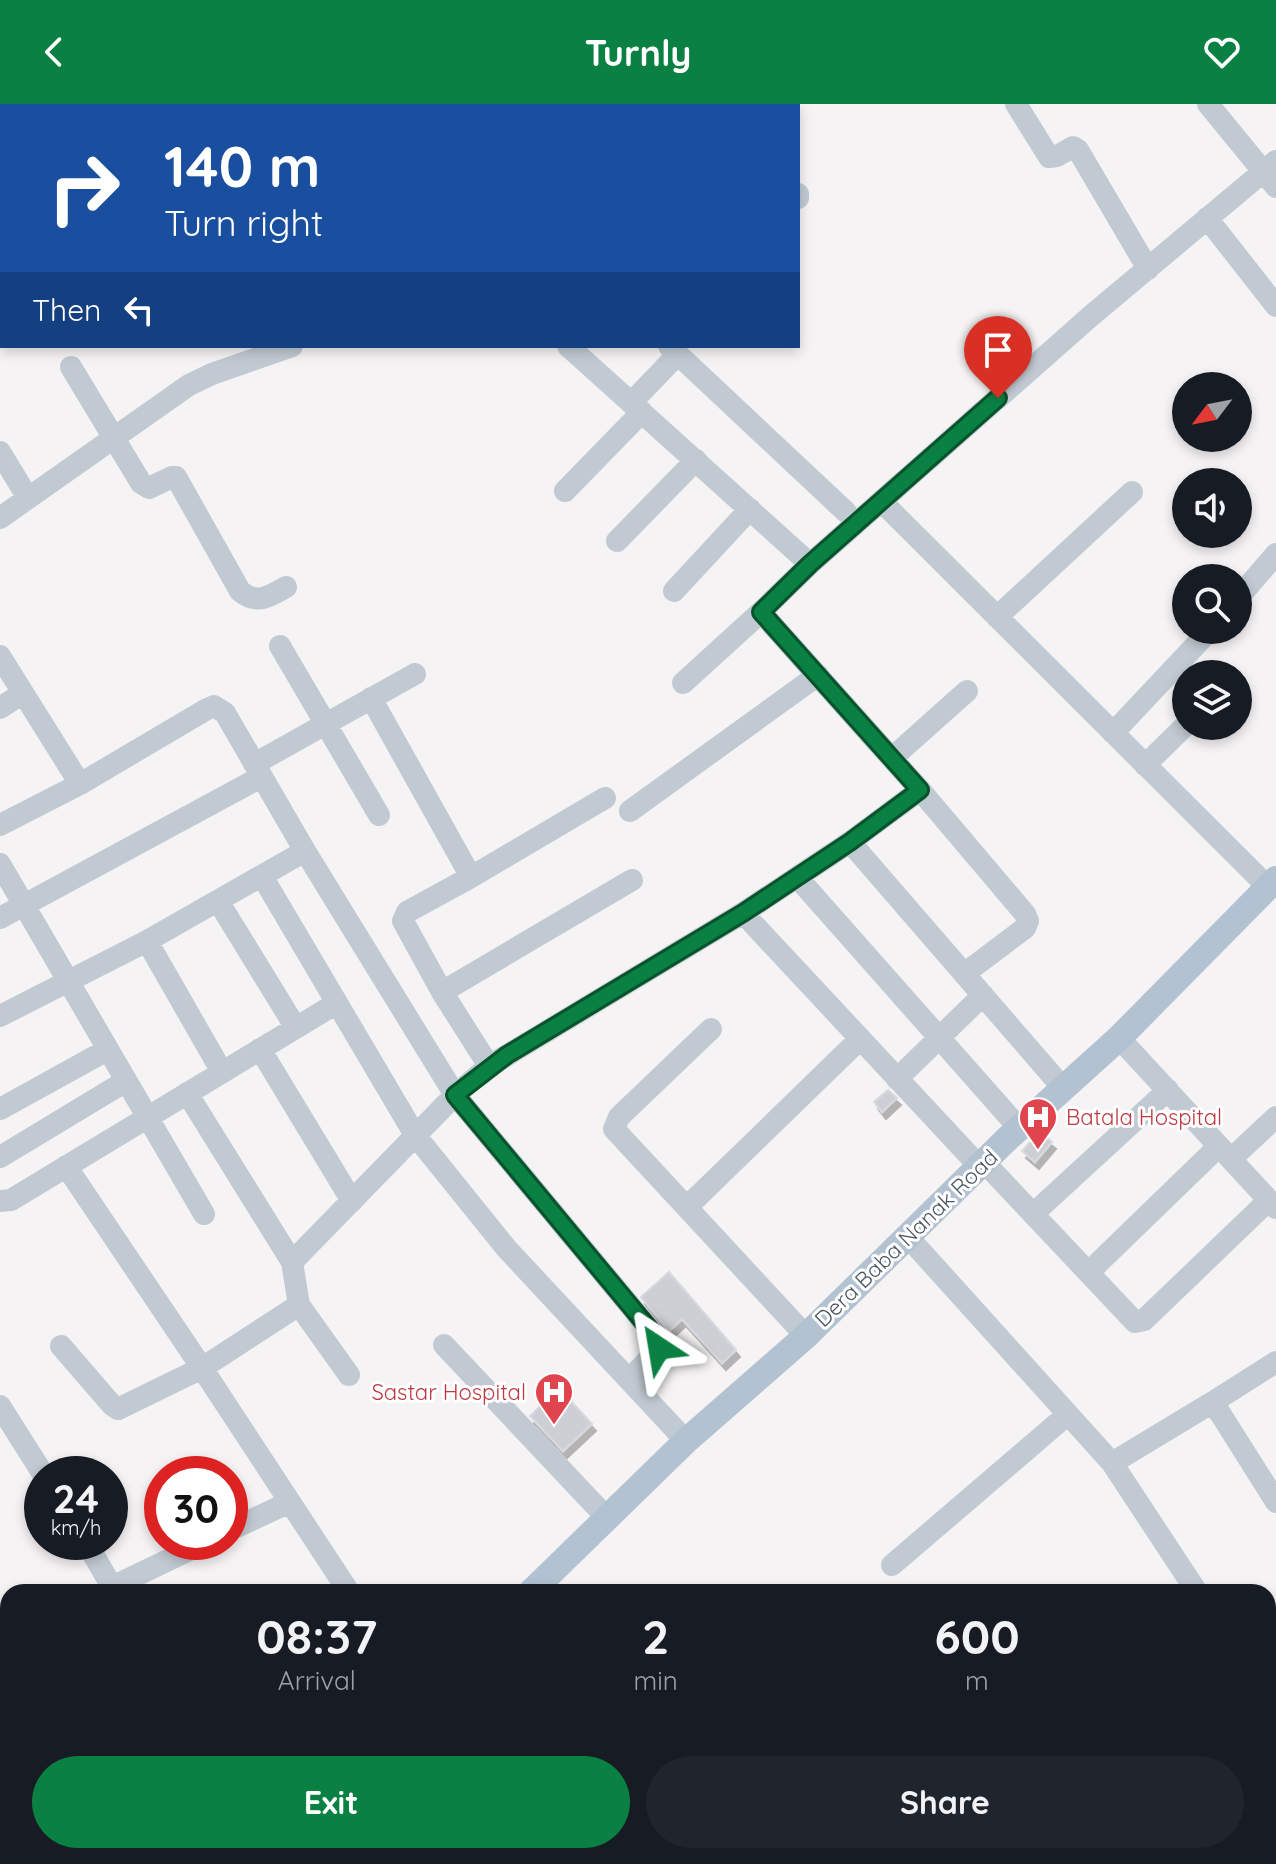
<!DOCTYPE html>
<style>
:root{--surface:#171b24;--page:#20242c;--text:#f1f3f6;--muted:#9ea1a6;--accent:#0b8043}
body{margin:0;font-family:Quicksand,sans-serif;background:var(--page);color:var(--text);height:100vh;display:flex;flex-direction:column;font-size:30px;white-space:nowrap}
*{box-sizing:border-box;margin:0}
p{font-size:26px;color:var(--muted)}
.icon{flex:none;width:44px;height:44px;fill:none;stroke:currentColor;stroke-width:2;stroke-linecap:round;stroke-linejoin:round}
.map{position:relative;flex:1;overflow:hidden}
.details{position:absolute;left:0px;top:1480px;width:1276px;height:280px;display:flex;flex-direction:column;background:var(--surface);border-radius:24px 24px 0 0;box-shadow:0 4px 12px #0003}
.details>*{flex:none}
.hud{position:absolute;left:0px;top:0px;width:800px;height:244px;box-shadow:0 4px 12px #0003;background:#1a4fa0;color:#fff;overflow:hidden}
.needle{width:52px;rotate:238deg}
.tools{position:absolute;left:1172px;top:268px;display:grid;gap:16px}
.tools a{display:grid;place-items:center;width:80px;height:80px;border-radius:50%;background:var(--surface);box-shadow:0 4px 12px #0003;font-size:40px}
.speed{position:absolute;left:24px;top:1352px;display:flex;gap:16px;font-size:40px;font-weight:700;text-align:center}
.speed>*{display:grid;place-content:center;width:104px;height:104px;border-radius:50%;background:var(--surface);box-shadow:0 4px 12px #0003;line-height:1}
.speed small{font-size:20px;font-weight:400}
.speed .limit{border:12px solid #d22;background:#fff;color:#111}
.pin{position:absolute;display:grid;place-items:center;width:68px;height:68px;color:#fff;margin:-82px -34px;border-radius:50% 50% 50% 0;rotate:-45deg;box-shadow:0 0 8px #0007}
.pin .icon{rotate:45deg}
.me{position:absolute;width:88px;margin:-44px;rotate:327deg;stroke-linejoin:round;filter:drop-shadow(0 0 6px #0008)}
.turn{display:flex;align-items:center;gap:28px;height:168px;padding:0 32px;font-size:36px}
.turn .icon{width:104px;height:104px;stroke-width:2.5}
.turn b{display:block;font-size:56px;line-height:68px}
.then{display:flex;align-items:center;height:76px;padding:0 32px;background:#0003;gap:16px;font-size:30px}
.eta{display:flex;justify-content:space-evenly;align-items:center;height:136px;text-align:center}
.eta b{font-size:48px;font-weight:800;line-height:56px}
.primary-button{display:flex;gap:16px;margin-top:auto;padding:16px 32px}
.primary-button a{flex:1;height:92px;border-radius:48px;background:var(--accent);color:#fff;font-size:32px;font-weight:800;line-height:92px;text-align:center}
.primary-button a+a{background:var(--page);color:var(--text)}
header{display:flex;justify-content:space-between;align-items:center;height:104px;padding:0 32px;background:var(--accent);color:#fff;font-size:36px;font-weight:800}
.map>svg:first-child{display:block}
.building{fill:#cdcfd5;stroke:#d7d9de;stroke-width:2;filter:url(#shadow)}
.lines{fill:none;stroke-linecap:round;stroke-linejoin:round}
.minor{stroke:#c1cad2;stroke-width:22}
.major{stroke:#b3c2d1;stroke-width:26}
.route-casing{stroke:#07532c;stroke-width:20}
.route{stroke:#0b8043;stroke-width:14}
.labels{text-anchor:middle;stroke-width:6;stroke-linejoin:round;paint-order:stroke}
.health-label{font-size:22px;fill:#be3a42;stroke:#fff;text-anchor:start}
.street-label{font-size:22px;fill:#4a5661;stroke:#fff}
</style>
<header><svg class="icon" aria-label="back" viewBox="0 0 24 24"><path d="M15 5l-7 7 7 7"/></svg>Turnly<svg class="icon" aria-label="heart" viewBox="0 0 24 24"><path d="M12 20l-8-8c-3-5 5-10 8-4 3-6 11-1 8 4z"/></svg></header>
<div class="map">
<svg width="1276" height="1760" viewBox="0 0 1276 1760">
<defs>
<filter id="shadow"><feDropShadow dx="4" dy="7" stdDeviation="0" flood-color="#0004"/></filter>
</defs>
<rect width="100%" height="100%" fill="#f5f3f3"/>
<path class="building" d="M 888,986 L 897,994 L 882,1008 L 874,998 Z
M 1039,1028 L 1052,1038 L 1035,1058 L 1022,1047 Z
M 669,1168 L 736,1246 L 722,1259 L 682,1215 L 669,1227 L 641,1193 Z
M 559,1284 L 592,1320 L 563,1347 L 530,1312 Z"/>
<g class="lines">
<path class="minor" d="M 142,0 L 144,2
M 332,0 L 333,2
M 746,0 L 747,2
M 1016,0 L 1049,53 L 1057,52 L 1073,43 L 1078,46 L 1148,165
M 1208,0 L 1276,83
M 60,2 L 63,0
M 294,2 L 298,0
M 0,44 L 2,42
M 798,90 L 798,94
M 1207,114 L 1276,202
M 0,226 L 2,225
M 568,242 L 810,460
M 669,242 L 846,408
M 71,263 L 141,379 L 149,384 L 172,373 L 176,373 L 240,487 C 257,501 269,493 286,483
M 631,299 L 678,250
M 0,348 L 28,394
M 565,387 L 642,308
M 881,397 L 1268,783
M 0,414 L 189,281 L 212,270 L 292,242
M 617,437 L 696,356
M 674,487 L 750,405
M 1238,494 L 1276,450
M 997,513 L 1132,388
M 280,542 L 379,711
M 0,552 L 80,680
M 683,579 L 761,508
M 371,594 L 471,773 L 407,808 L 403,817 L 442,888 L 489,962
M 0,604 L 23,589
M 1113,629 L 1210,526
M 892,654 L 967,587
M 254,660 L 415,570
M 1145,661 L 1186,621
M 630,707 L 818,571
M 0,721 L 80,680 L 207,605 L 214,602 L 225,609 L 305,747 L 455,991 L 657,1234 L 659,1244 L 629,1276
M 850,738 L 1063,984
M 0,760 L 204,1110
M 262,772 L 415,1031 L 507,1145 L 686,1337
M 471,773 L 605,694
M 797,773 L 1019,1024
M 218,797 L 296,924
M 743,809 L 980,1063
M 0,814 L 261,673
M 147,837 L 222,968
M 964,870 L 1025,824 L 1028,817 L 1025,810 L 920,686 L 761,508 L 810,460 L 1092,211 L 1276,57
M 442,888 L 632,776
M 0,912 L 147,837 L 305,747
M 711,925 L 619,1013 L 614,1025 L 806,1232
M 1119,934 L 1276,1104
M 260,945 L 352,1097
M 897,975 L 983,891
M 187,989 L 292,1158 L 299,1201 L 349,1271
M 0,1005 L 107,946
M 0,1053 L 126,977
M 1231,1055 L 1276,1013
M 984,1058 L 1135,1218 L 1144,1216 L 1269,1096
M 66,1062 L 202,1264 L 349,1488
M 0,1097 L 11,1096 L 337,899
M 687,1103 L 860,935
M 1033,1110 L 1168,986
M 908,1133 L 1112,1359 L 1197,1488
M 292,1158 L 455,991 L 489,962 L 743,809 L 850,738 L 920,686
M 1089,1168 L 1219,1042
M 444,1241 L 607,1414
M 61,1242 L 112,1301 L 118,1305 L 202,1264 L 299,1201
M 1213,1298 L 1276,1258
M 0,1302 L 43,1370
M 1112,1359 L 1213,1298 L 1276,1398
M 230,1426 L 290,1398
M 86,1438 L 115,1488
M 892,1461 L 1067,1311
M 112,1483 L 206,1438
M 1268,1598 L 1276,1611"/>
<path class="major" d="M 531,1488 L 686,1337 L 806,1232 L 1006,1036 L 1119,934 L 1276,775
M 261,1760 L 269,1752"/>
</g>
<g class="lines">
<defs>
<path id="route" d="M 659,1244 L 657,1234 L 455,991 L 507,951 L 743,809 L 850,738 L 920,686 L 761,508 L 810,460 L 998,294"/>
</defs>
<use href="#route" class="route-casing"/>
<use href="#route" class="route"/>
</g>
<defs>
<symbol id="hospital-pin" viewBox="-11 -11 22 30"><path d="M0 17L-7.5 6A9.5 9.5 0 1 1 7.5 6Z" fill="#e0444e" stroke="#fff"/><path d="M-5-5h3v3.5h4V-5h3V5h-3V1.5h-4V5h-3Z" fill="#fff"/></symbol>
</defs>
<g fill-rule="evenodd">
<use href="#hospital-pin" x="1016" y="991" width="44" height="60"/>
<use href="#hospital-pin" x="532" y="1266" width="44" height="60"/>
</g>
<g class="labels">
<g class="health-label">
<text x="1066" y="1021">Batala Hospital</text>
<text x="526" y="1296" text-anchor="end">Sastar Hospital</text>
</g>
<g class="street-label">
<text transform="translate(906 1134) rotate(-44)" y="8">Dera Baba Nanak Road</text>
</g>
</g>
</svg>
<div class="tools">
<a><svg class="needle" viewBox="-14 -14 28 28"><path d="M0-13l5 13h-10z" fill="#e53935"/><path d="M0 13l5-13h-10z" fill="#9ea1a6"/></svg></a>
<a><svg class="icon" aria-label="sound" viewBox="0 0 24 24"><path d="M4 9h4l5-4v14l-5-4H4zM17 9q2 3 0 6"/></svg></a>
<a><svg class="icon" aria-label="search" viewBox="0 0 24 24"><circle cx="10" cy="10" r="6"/><path d="M15 15l6 6"/></svg></a>
<a><svg class="icon" aria-label="layers" viewBox="0 0 24 24"><path d="M12 4l9 5-9 5-9-5zM3 14l9 5 9-5"/></svg></a>
</div>
<div class="speed"><div>24<small>km/h</small></div><div class="limit">30</div></div>
<div class="pin" style="left:998px;top:294px;background:#d93025"><svg class="icon" aria-label="arrive" viewBox="0 0 24 24"><path d="M6 21V4h12l-3 4 3 4H6"/></svg></div>
<svg class="me" style="left:659px;top:1244px" viewBox="-20 -20 40 40"><path d="M0-17L14 15 0 8-14 15z" fill="#0b8043" stroke="#fff" stroke-width="4"/></svg>
<div class="hud">
<div class="turn"><svg class="icon" aria-label="right" viewBox="0 0 24 24"><path d="M7 20v-9h11M14 6l5 5-5 5"/></svg><div><b>140 m</b>Turn right</div></div>
<div class="then">Then<svg class="icon" aria-label="left" viewBox="0 0 24 24"><path d="M17 20v-9H6M10 6l-5 5 5 5"/></svg></div>
</div>
<section class="details">
<div class="eta">
<div><b>08:37</b><p>Arrival</p></div>
<div><b>2</b><p>min</p></div>
<div><b>600</b><p>m</p></div>
</div>
<div class="primary-button"><a>Exit</a><a>Share</a></div>
</section>
</div>
